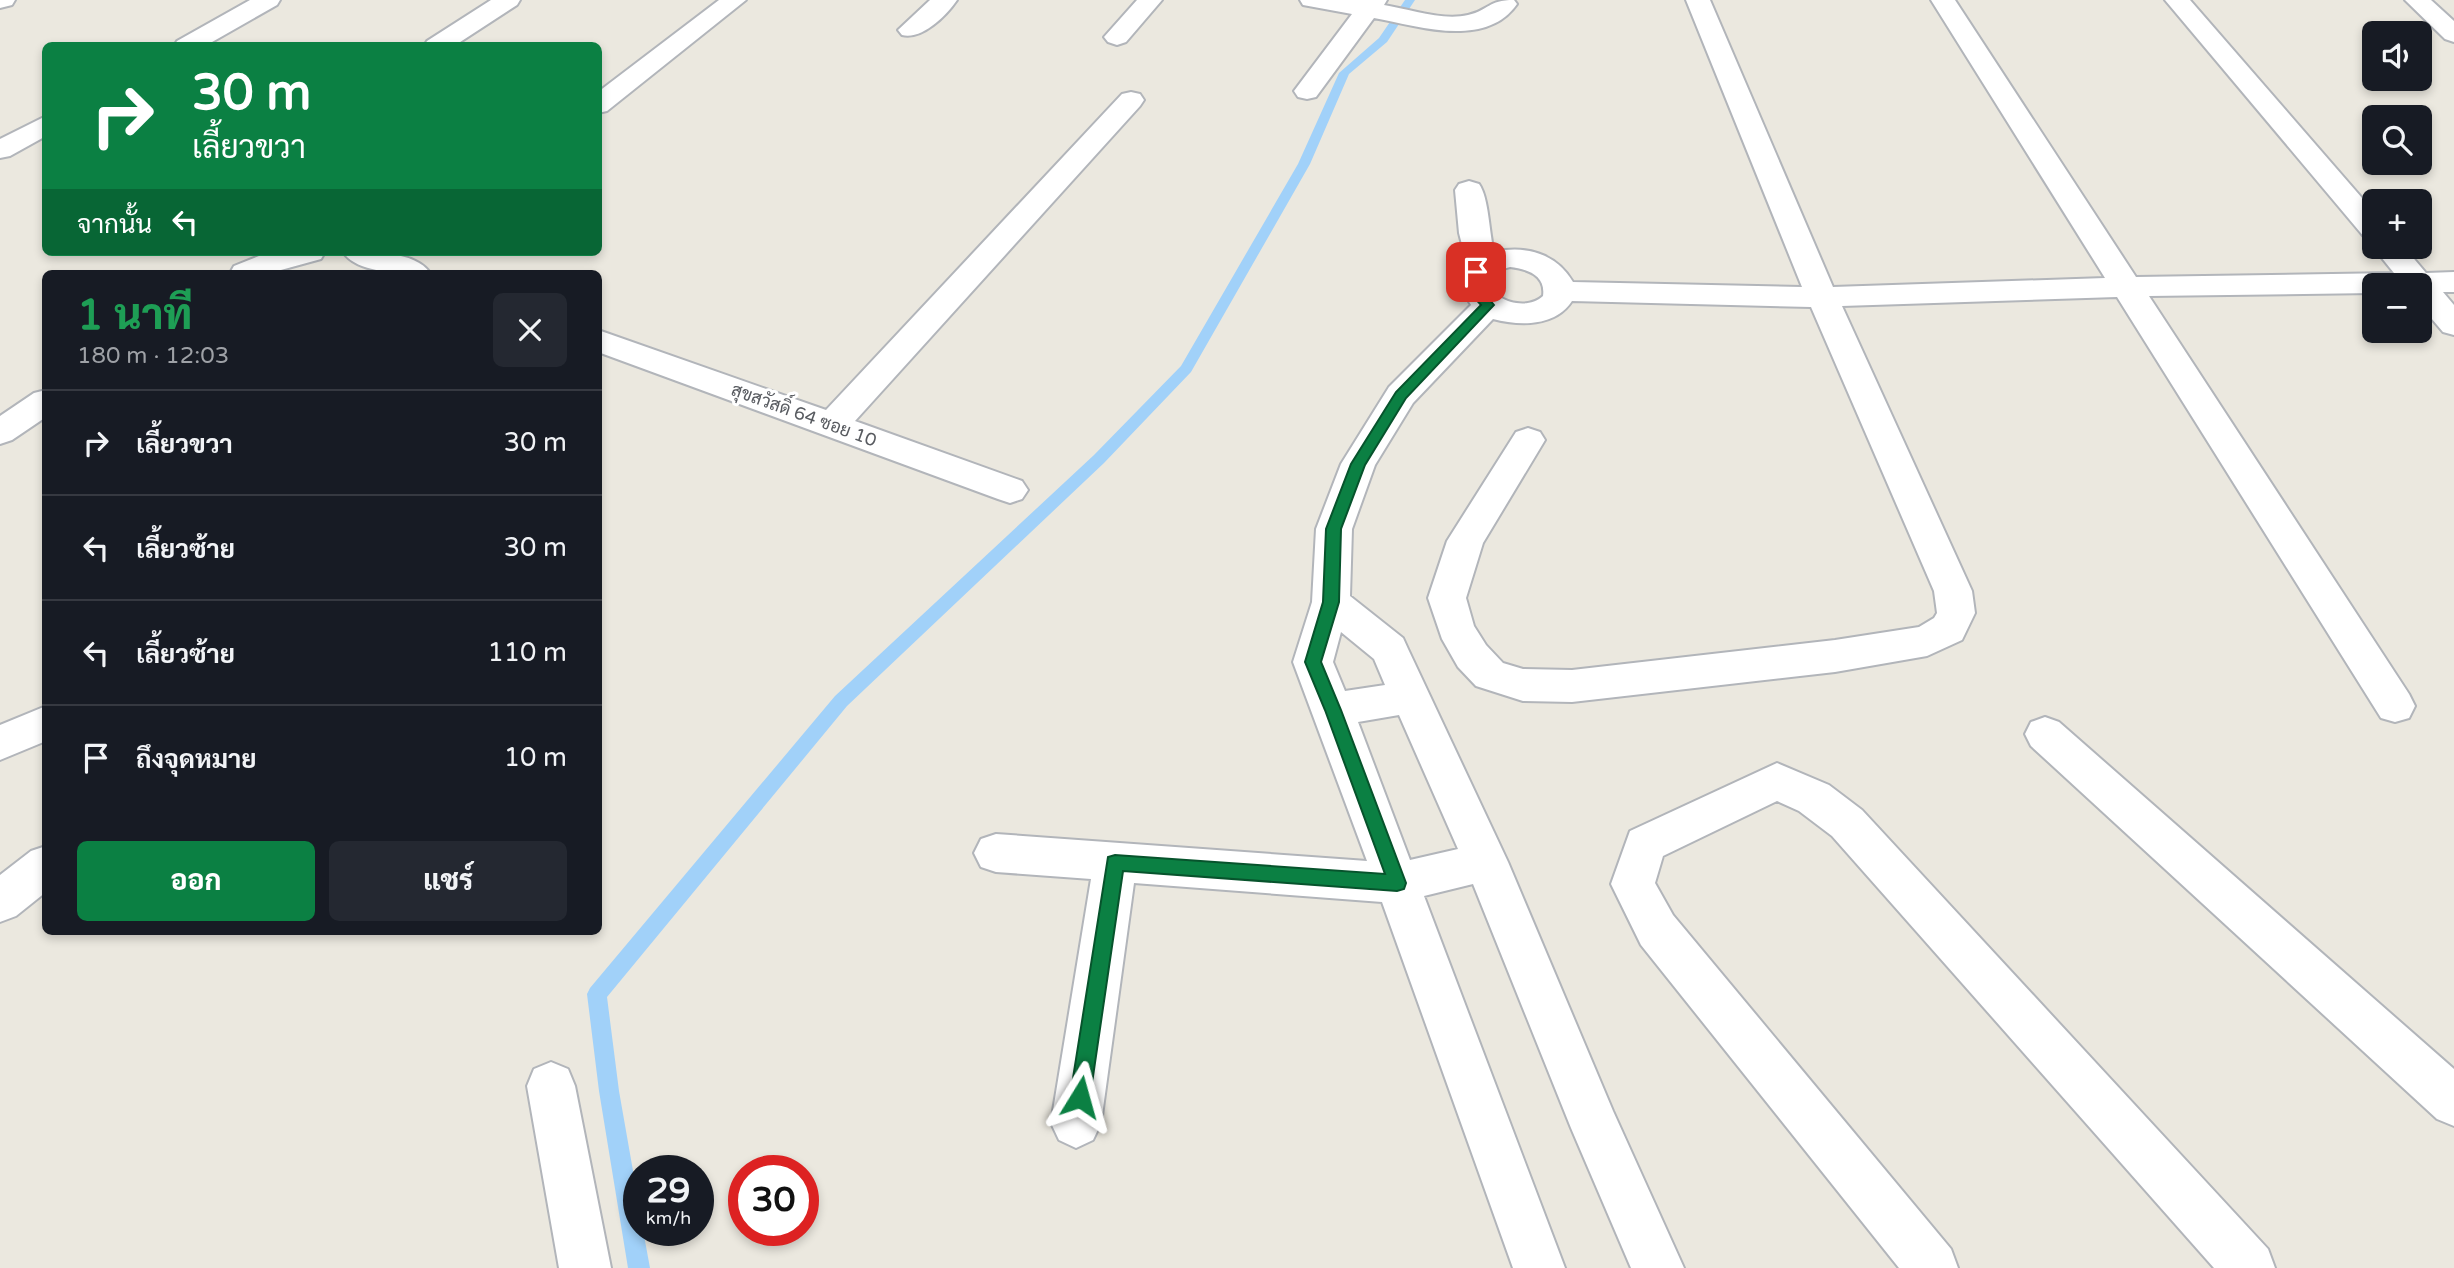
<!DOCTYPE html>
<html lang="th">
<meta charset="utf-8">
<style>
:root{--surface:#171b24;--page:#242831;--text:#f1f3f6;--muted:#9ea1a6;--line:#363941;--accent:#0b8043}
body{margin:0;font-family:"Varela Round",Sarabun,sans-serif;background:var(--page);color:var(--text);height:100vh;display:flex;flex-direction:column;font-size:26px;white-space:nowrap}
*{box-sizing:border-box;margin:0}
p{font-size:23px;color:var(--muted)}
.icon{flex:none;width:38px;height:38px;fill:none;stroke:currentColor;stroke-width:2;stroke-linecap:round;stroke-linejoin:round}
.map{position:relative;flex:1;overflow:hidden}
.drawer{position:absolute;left:42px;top:270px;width:560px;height:665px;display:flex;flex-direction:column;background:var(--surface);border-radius:10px;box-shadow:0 4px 10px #0003}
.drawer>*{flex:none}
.guide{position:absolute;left:42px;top:42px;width:560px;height:214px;border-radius:10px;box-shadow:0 4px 10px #0003;background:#0b8043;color:#fff;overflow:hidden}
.fabs{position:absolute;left:2362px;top:21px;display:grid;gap:14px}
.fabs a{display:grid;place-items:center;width:70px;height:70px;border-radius:10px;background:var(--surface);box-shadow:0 4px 10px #0003;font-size:35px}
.speed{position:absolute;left:623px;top:1155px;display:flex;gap:14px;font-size:35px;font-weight:700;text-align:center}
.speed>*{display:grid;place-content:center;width:91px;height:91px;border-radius:50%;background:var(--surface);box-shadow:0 4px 10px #0003;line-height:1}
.speed small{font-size:18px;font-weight:400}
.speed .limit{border:10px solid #d22;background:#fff;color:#111}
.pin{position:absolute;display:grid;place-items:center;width:60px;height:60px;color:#fff;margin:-30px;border-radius:14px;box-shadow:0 4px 10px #0006}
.me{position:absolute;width:77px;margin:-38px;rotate:8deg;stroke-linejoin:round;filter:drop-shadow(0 0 5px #0008)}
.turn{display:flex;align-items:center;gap:24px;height:147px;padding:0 35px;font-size:32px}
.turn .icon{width:91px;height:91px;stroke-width:2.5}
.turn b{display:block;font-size:49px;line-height:60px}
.then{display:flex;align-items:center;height:66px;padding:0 35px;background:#0003;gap:14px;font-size:26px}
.round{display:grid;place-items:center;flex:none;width:74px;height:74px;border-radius:10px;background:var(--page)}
.overview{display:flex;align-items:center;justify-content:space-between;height:119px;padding:0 35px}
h1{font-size:42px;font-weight:800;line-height:52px;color:#1e9e55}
.cta{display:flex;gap:14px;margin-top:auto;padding:14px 35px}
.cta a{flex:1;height:80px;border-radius:10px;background:var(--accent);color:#fff;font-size:28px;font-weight:800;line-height:80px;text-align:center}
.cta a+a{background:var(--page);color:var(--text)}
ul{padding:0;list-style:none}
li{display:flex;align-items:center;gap:21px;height:105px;padding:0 35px;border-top:2px solid var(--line)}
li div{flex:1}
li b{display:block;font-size:26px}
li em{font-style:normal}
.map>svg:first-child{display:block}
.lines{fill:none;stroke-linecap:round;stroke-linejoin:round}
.stream{fill:#a1d1f9;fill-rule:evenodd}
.minor-casing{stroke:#b2b5ba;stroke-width:4}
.minor{fill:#fff;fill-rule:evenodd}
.route{fill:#0b8043;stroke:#07532c;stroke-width:2}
.labels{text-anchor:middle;stroke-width:6;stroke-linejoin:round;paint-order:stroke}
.street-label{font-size:18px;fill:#585b60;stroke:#fff}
</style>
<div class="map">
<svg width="2454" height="1268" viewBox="0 0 2454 1268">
<rect width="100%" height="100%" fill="#ebe8df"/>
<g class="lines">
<path class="stream" d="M 1405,0 L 1415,0 L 1387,42 L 1349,74 L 1310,164 L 1191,372 L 1104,463 L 847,706 L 607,997 L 619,1091 L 639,1205 L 639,1230 L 643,1230 L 650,1268 L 628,1268 L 599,1091 L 587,994 L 590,988 L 835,696 L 1094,455 L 1181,366 L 1298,164 L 1339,73 L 1379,38 Z"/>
<defs>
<path id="minor" d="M 0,0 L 15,0 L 12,5 L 0,8 Z
M 250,0 L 280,0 L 277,5 L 205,46 L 174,46 L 177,41 Z
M 491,0 L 520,0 L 517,5 L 454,46 L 424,46 L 427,41 Z
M 719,0 L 746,0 L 607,111 L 598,113 L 598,92 Z
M 930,0 L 957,0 C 946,16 922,40 902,35 L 898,30 Z
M 1137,0 L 1162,0 L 1126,42 L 1117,45 L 1108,42 L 1104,37 Z
M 1300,0 L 1387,0 L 1384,5 C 1409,9 1442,21 1468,15 C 1490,10 1487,0 1514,0 L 1517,4 C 1486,49 1417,26 1374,18 L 1316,97 L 1307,99 L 1298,97 L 1294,91 L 1352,14 L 1303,5 Z
M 1686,0 L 1710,0 L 1833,287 L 2105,278 L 1931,0 L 1955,0 L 2136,277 L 2394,273 L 2373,247 L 2375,244 L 2375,247 L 2404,247 L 2426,273 L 2454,272 L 2454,292 L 2443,292 L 2454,305 L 2454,335 L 2443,332 L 2420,305 L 2420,285 L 2375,285 L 2375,293 L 2149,296 L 2409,694 L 2415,706 L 2409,718 L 2395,722 L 2381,718 L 2117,297 L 1842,306 L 1972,591 L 1975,613 L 1962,640 L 1927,656 L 1835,672 L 1572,702 L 1523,701 L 1476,686 L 1458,667 L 1442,639 L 1428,598 L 1447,541 L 1516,432 L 1528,428 L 1540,432 L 1545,440 L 1483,543 L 1466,598 L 1474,626 L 1486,645 L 1503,663 L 1523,669 L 1572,670 L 1835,640 L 1919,627 L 1934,618 L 1937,613 L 1934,591 L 1811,307 L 1572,301 C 1555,327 1520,326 1493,319 L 1413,403 L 1375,465 L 1352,529 L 1350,596 L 1403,638 L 1408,649 L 1508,862 L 1613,1111 L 1684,1268 L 1631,1268 L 1571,1128 L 1473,884 L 1424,896 L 1565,1268 L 1513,1268 L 1382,902 L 1134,883 L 1101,1123 L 1093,1140 L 1076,1148 L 1059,1140 L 1051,1123 L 1091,879 L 996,872 L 981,867 L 974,853 L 981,839 L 996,834 L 1367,861 L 1293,662 L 1312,602 L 1316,529 L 1341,464 L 1389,387 L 1471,305 L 1458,283 L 1460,272 L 1467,264 L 1459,233 L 1455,190 L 1459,184 L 1469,181 L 1479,184 C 1489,198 1489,233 1494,252 C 1525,245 1556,253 1573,282 L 1802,287 ZM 1510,267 C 1527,269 1546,275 1543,296 C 1516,320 1459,279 1510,267 ZM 1341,632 L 1374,659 L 1385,685 L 1345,691 L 1333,662 ZM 1399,715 L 1458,849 L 1410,860 L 1358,722 Z
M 2165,0 L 2190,0 L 2375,213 L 2375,241 L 2365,238 Z
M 2405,0 L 2431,0 L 2454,21 L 2454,42 L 2445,39 Z
M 1131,92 L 1140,94 L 1144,100 L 1140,106 L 855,421 L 1022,481 L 1028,490 L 1022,499 L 1010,503 L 998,499 L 598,352 L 598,330 L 826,410 L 1122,94 Z
M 46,116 L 46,136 L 10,156 L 0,158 L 0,139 Z
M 269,252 L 325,252 L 321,259 L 270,273 L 230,273 L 234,266 Z
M 343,252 C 367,252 415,250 430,273 C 406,273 358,275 343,252 Z
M 46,390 L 46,417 L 12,440 L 0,444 L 0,416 L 34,393 Z
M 46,706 L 46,741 L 0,760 L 0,725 Z
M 2045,717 L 2059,722 L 2454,1069 L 2454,1126 L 2437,1119 L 2031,746 L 2025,734 L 2031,722 Z
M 1777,763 L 1829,785 L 1862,810 L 2268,1249 L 2275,1268 L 2214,1268 L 1832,836 L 1799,811 L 1777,801 L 1663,856 L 1655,883 L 1673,915 L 1951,1249 L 1958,1268 L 1899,1268 L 1641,945 L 1611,884 L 1630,831 Z
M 46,846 L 46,892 L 16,916 L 0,922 L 0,875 L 31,851 Z
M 551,1062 L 568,1069 L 575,1086 L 611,1268 L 559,1268 L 527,1086 L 534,1069 Z"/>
</defs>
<use href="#minor" class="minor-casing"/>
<use href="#minor" class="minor"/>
</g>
<path class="route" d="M 1476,268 L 1482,272 C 1474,288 1485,293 1494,305 L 1406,398 L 1365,465 L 1341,529 L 1339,602 L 1321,662 L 1341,710 L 1406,883 L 1404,889 L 1397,891 L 1123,871 L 1090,1097 L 1087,1104 L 1080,1107 L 1073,1104 L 1070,1097 L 1108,857 L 1115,855 L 1385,874 L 1325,710 L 1305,662 L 1323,602 L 1326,529 L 1351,464 L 1396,392 L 1481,305 C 1469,292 1462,286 1471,269 Z"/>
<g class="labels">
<g class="street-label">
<text transform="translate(804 415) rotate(20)" y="6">สุขสวัสดิ์ 64 ซอย 10</text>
</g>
</g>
</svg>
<div class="fabs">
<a><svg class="icon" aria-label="sound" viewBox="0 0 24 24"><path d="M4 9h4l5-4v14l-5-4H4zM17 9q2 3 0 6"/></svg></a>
<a><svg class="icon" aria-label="search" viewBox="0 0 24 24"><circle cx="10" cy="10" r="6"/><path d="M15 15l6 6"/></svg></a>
<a>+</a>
<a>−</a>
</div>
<div class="speed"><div>29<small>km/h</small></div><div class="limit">30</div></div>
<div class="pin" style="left:1476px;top:272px;background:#d93025"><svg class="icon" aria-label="arrive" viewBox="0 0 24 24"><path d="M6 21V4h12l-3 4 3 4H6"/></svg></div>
<svg class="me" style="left:1080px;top:1097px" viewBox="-20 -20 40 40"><path d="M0-17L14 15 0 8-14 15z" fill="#0b8043" stroke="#fff" stroke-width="4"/></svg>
<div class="guide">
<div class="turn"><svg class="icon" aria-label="right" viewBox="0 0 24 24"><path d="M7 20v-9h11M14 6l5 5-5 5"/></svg><div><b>30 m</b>เลี้ยวขวา</div></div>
<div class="then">จากนั้น<svg class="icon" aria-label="left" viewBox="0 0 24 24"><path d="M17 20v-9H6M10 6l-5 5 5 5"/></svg></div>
</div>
<section class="drawer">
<div class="overview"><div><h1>1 นาที</h1><p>180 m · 12:03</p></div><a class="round"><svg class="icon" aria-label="close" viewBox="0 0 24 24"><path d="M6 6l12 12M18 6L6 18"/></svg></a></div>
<ul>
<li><svg class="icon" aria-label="right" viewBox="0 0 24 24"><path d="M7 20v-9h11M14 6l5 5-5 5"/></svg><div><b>เลี้ยวขวา</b></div><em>30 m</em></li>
<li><svg class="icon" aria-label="left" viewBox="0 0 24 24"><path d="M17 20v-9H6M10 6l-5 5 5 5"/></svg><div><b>เลี้ยวซ้าย</b></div><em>30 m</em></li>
<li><svg class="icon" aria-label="left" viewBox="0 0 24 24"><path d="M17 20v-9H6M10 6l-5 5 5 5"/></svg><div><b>เลี้ยวซ้าย</b></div><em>110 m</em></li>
<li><svg class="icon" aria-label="arrive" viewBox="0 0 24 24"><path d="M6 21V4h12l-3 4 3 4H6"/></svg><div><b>ถึงจุดหมาย</b></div><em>10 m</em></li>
</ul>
<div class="cta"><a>ออก</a><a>แชร์</a></div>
</section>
</div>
